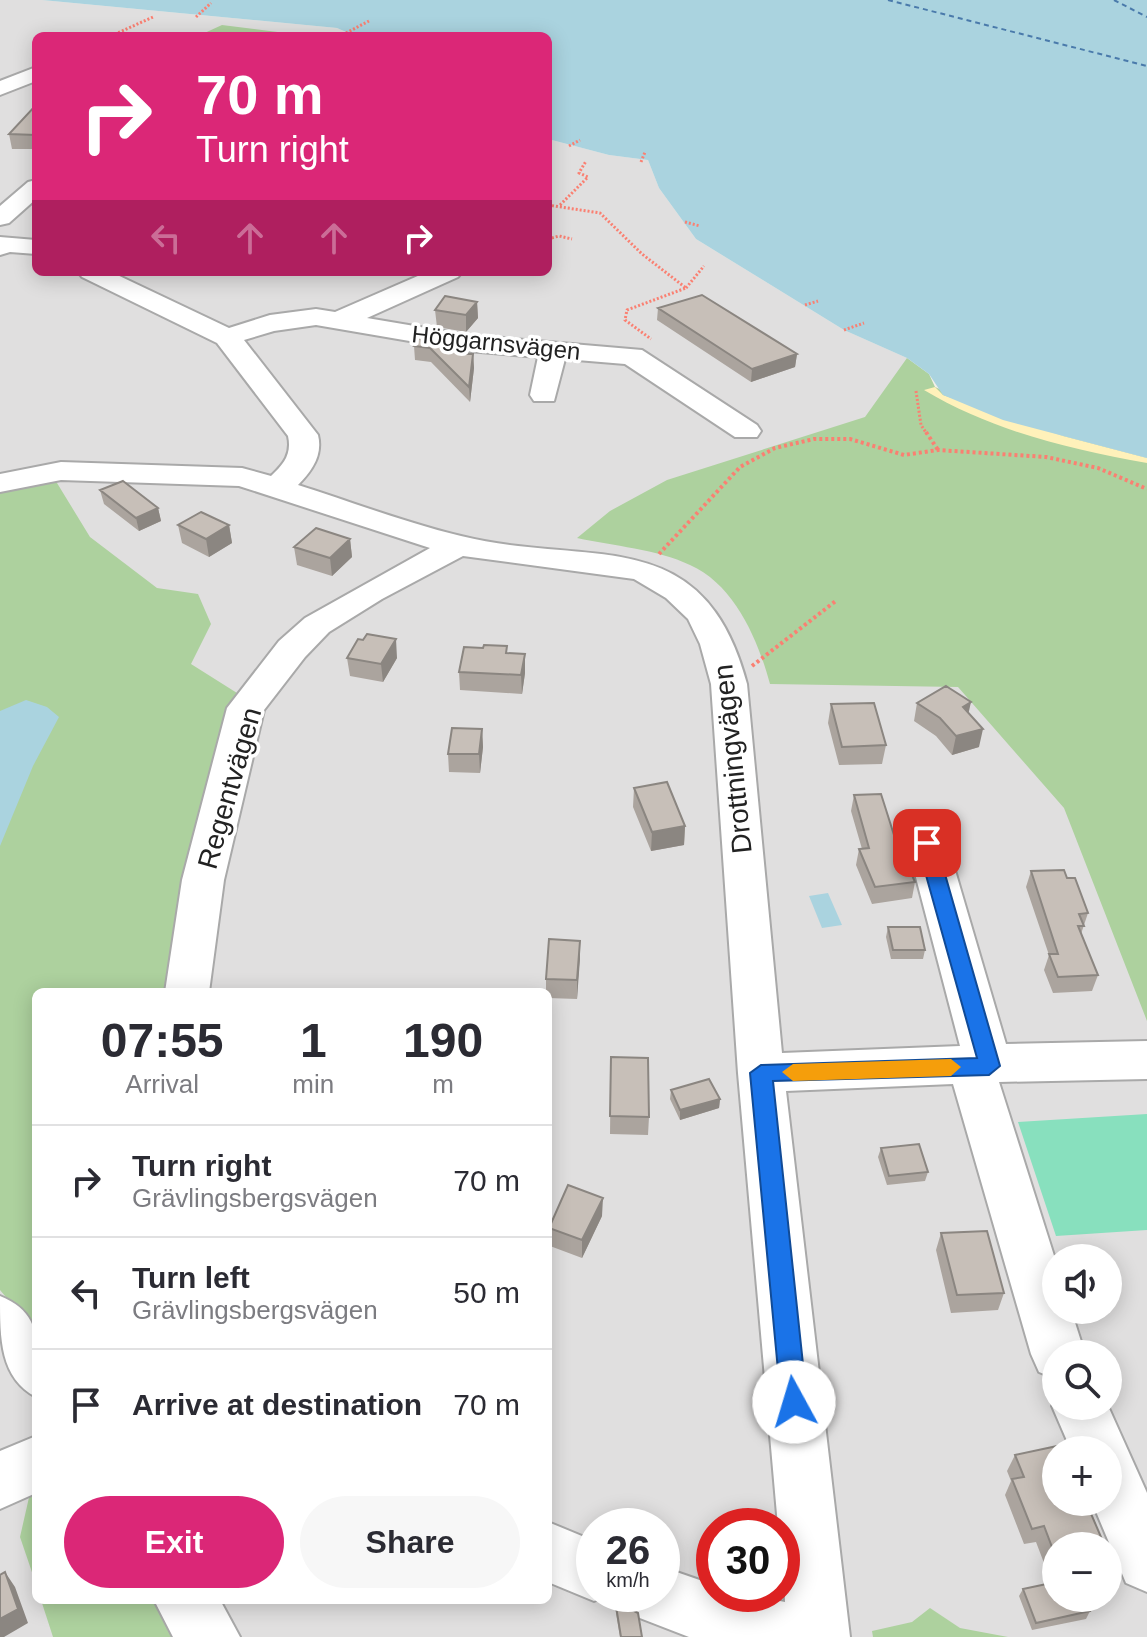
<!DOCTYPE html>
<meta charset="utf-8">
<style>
:root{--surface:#fff;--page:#f7f7f7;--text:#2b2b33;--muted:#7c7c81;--line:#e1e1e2;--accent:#db2777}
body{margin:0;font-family:Arial,sans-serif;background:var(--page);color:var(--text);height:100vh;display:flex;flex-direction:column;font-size:30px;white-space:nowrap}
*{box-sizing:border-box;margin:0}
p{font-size:26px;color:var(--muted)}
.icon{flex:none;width:44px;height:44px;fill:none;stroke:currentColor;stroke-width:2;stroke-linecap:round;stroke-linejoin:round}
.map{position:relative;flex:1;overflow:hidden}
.details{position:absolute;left:32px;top:988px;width:520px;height:616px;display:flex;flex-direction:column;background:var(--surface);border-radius:12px;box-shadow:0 4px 20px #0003}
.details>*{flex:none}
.banner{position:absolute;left:32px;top:32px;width:520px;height:244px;border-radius:12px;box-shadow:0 4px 20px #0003;background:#db2777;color:#fff;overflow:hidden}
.fabs{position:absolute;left:1042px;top:1244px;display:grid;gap:16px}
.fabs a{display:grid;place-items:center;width:80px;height:80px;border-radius:50%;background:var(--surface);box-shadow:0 4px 20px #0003;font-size:40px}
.speed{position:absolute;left:576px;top:1508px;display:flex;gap:16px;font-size:40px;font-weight:700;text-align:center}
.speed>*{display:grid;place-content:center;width:104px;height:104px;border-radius:50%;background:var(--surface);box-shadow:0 4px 20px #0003;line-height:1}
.speed small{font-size:20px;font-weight:400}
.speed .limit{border:12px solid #d22;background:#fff;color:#111}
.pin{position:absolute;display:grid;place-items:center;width:68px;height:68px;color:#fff;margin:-34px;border-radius:16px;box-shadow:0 4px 12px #0006}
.me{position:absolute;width:88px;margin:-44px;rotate:354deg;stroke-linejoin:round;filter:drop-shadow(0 0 6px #0008)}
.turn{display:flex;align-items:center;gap:28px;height:168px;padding:0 32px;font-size:36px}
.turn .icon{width:104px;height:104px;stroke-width:2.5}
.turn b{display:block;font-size:56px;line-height:68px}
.lanes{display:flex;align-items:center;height:76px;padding:0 32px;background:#0003;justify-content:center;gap:40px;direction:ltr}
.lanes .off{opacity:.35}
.eta{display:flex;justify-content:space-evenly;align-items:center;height:136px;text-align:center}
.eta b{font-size:48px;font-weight:700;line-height:56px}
.primary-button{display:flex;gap:16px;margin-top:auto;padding:16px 32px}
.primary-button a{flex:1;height:92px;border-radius:48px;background:var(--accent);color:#fff;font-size:32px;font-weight:700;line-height:92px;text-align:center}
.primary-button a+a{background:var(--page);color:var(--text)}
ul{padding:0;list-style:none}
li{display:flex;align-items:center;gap:24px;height:112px;padding:0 32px;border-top:2px solid var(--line)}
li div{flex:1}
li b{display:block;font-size:30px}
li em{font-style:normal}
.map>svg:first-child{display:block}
.residential{fill:#e0dfdf;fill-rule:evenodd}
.forest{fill:#add19e}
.sand{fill:#fff1ba}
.pitch{fill:#88e0be}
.water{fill:#aad3df}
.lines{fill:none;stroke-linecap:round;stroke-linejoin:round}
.ferry{stroke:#4a7aab;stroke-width:2;stroke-dasharray:5 4;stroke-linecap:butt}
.minor-casing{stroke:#a9a9a9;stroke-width:4}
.path-far1{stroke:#fa8072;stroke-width:3;stroke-dasharray:2 2;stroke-linecap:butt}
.path{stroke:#fa8072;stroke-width:4;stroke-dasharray:3 3;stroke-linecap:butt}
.minor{fill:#fff;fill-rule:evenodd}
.wall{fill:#aba49e}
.shaded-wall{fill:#8b8681}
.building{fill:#c7bfb8;stroke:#8b8681;stroke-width:2}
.route{fill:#1a73e8;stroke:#114b97;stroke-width:2}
.slow{fill:#f59e0b}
.labels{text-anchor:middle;stroke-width:7;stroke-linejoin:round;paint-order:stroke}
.far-street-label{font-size:24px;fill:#222;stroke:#fff}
.street-label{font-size:28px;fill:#222;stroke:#fff}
</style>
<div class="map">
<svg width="1147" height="1637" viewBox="0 0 1147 1637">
<rect width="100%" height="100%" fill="#f2efe9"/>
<path class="residential" d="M 0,0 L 42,0 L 337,28 L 355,36 L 36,36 L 36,272 L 548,272 L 548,139 L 609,155 L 648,160 L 659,188 L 696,239 L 844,330 L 907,358 L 935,387 L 1147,458 L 1147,1637 L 0,1637 ZM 36,992 L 548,992 L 548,1600 L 36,1600 ZM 1056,1258 L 1108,1258 L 1108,1310 L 1056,1310 ZM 1056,1354 L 1108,1354 L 1108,1406 L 1056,1406 ZM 1056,1450 L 1108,1450 L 1108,1502 L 1056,1502 ZM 594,1526 L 662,1526 L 662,1594 L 594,1594 ZM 714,1526 L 782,1526 L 782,1594 L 714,1594 ZM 1056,1546 L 1108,1546 L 1108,1598 L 1056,1598 Z"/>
<path class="forest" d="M 222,25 L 309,36 L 310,36 L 198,36 Z
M 907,358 L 929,374 L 935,387 L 1003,420 L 1147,458 L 1147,1021 L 1064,808 L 958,687 L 770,684 C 758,640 735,585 690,565 C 657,549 613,546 577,538 L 610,511 L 667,480 L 865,417 Z
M 24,477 L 57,483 L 90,537 L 157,588 L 198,594 L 211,624 L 191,664 L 237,693 L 181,908 L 169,992 L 36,992 L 36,1333 L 0,1290 L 0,481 Z
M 36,1492 L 36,1584 L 20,1537 L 30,1493 Z
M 41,1600 L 157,1600 L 182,1637 L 53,1637 Z
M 930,1608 L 960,1628 L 1008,1637 L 873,1637 L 872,1631 L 912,1622 Z"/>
<path class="sand" d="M 935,387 L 943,395 L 1063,436 L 1147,458 L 1147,463 C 1069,449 993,431 924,390 Z"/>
<path class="pitch" d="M 1147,1114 L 1147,1230 L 1056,1236 L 1018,1122 Z"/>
<path class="water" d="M 42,0 L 1147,0 L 1147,458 L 1003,420 L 943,395 L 929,374 L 907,358 L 844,330 L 696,239 L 659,188 L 648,160 L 609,155 L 548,139 L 548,36 L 355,36 L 337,28 Z
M 26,700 L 47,707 L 59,717 L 33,766 L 0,846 L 0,711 Z
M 828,893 L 842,925 L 822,928 L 809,896 Z"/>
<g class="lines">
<path class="ferry" d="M 888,0 L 1147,66
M 1114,0 L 1147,17"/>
<defs>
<path id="minor" d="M 36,67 L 36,81 L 0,95 L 0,81 Z
M 36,180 L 36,199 L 9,223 L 0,225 L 0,206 L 28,182 Z
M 0,237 L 36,240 L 36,254 L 10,252 L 0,255 Z
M 78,272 L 111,272 L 229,328 L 270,315 L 316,309 L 335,312 L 427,272 L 462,272 L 458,277 L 367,318 L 468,335 L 642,350 L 757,425 L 761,431 L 757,437 L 735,437 L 625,364 L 565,359 L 554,401 L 534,401 L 530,395 L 538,357 L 468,351 L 316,325 L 274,331 L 244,340 L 318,435 C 323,455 312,471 298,485 C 352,502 406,523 461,536 C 589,568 703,519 747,684 L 782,1053 L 960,1046 L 907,843 L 913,833 L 927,829 L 941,833 L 947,843 L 1006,1044 L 1147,1041 L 1147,1079 L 999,1082 L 1056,1262 L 1056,1310 L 1071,1310 L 1085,1354 L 1056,1354 L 1056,1379 L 1039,1372 L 1031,1354 L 953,1084 L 786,1091 L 850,1637 L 689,1637 L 632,1615 L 623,1594 L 662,1594 L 662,1567 L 714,1585 L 714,1594 L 745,1594 L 785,1602 L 782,1526 L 778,1526 L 738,1073 L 711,684 L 700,644 L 688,619 L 666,598 L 634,579 L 463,556 L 382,599 L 329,632 L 305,657 L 264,710 L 224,880 L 209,992 L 165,992 L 182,880 L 227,708 L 279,641 L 305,618 L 430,548 L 239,486 L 61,480 L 0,492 L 0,474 L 61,462 L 242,468 L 271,476 C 284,464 292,454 288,436 L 217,343 L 82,277 Z
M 0,1296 C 48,1315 36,1354 36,1397 C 0,1378 0,1339 0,1296 Z
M 1056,1397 L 1056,1406 L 1108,1406 L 1147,1493 L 1147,1592 L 1126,1583 L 1092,1502 L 1108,1502 L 1108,1450 L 1071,1450 L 1052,1406 Z
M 36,1436 L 36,1493 L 0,1509 L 0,1451 Z
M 548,1522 L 594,1541 L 594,1594 L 611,1594 L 594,1601 L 548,1582 Z
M 154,1600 L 220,1600 L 240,1637 L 173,1637 Z"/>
</defs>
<use href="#minor" class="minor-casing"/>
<path class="path-far1" d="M 196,17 L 211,3
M 346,33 L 369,21
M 111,36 L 153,17
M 325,36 L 330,34
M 569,146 L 580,140
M 641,162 L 645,152
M 548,205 L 600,213 L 642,254 L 686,288 L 627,310 L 625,320 L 651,339
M 560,205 L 588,177 L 579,173 L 586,161
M 685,222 L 700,226
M 548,239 L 559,236 L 572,239
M 686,288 L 704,266
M 805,305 L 818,301
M 844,330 L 864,323
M 916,391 L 921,425 L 927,434"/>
<path class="path" d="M 926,432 L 938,450
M 659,554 L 740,467 L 775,448 L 814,439 L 850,439 L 904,455 L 938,450 L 1046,457 L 1098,468 L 1147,489
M 752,666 L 837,600"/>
<use href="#minor" class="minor"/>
</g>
<path class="wall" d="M 36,105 L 36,149 L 12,149 L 9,134 Z
M 477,302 L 478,318 L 466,332 L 437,327 L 435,310 Z
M 658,308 L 797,354 L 795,367 L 751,382 L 657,320 Z
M 414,346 L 450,347 L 469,354 L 473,354 L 474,368 L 470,402 L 431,362 L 415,360 Z
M 100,490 L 158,508 L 161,521 L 139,531 L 104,504 Z
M 178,525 L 229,525 L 232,543 L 209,557 L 182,543 Z
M 350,539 L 352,557 L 332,576 L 297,565 L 294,547 Z
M 508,653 L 525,654 L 525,673 L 522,694 L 460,690 L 459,672 Z
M 347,658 L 397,658 L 383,682 L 350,676 Z
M 917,703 L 968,712 L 979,747 L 952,755 L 936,736 L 914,721 Z
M 831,704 L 886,745 L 882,764 L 839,765 L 828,723 Z
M 482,729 L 483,747 L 480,773 L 449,772 L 448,754 Z
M 634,788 L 685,826 L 684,845 L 651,851 L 633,807 Z
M 854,795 L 894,835 L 915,882 L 912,898 L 872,904 L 856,865 L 859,849 L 862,849 L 851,811 Z
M 1031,871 L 1067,878 L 1088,913 L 1081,934 L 1098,975 L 1092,991 L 1053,993 L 1044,970 L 1049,955 L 1026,887 Z
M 888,927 L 925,950 L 923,959 L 891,959 L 886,937 Z
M 580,941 L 577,999 L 548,998 L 548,992 L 546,992 L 546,979 Z
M 611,1057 L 649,1117 L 648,1135 L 610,1134 Z
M 671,1090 L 720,1099 L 719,1108 L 680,1120 L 670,1099 Z
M 881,1148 L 928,1172 L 925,1181 L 887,1185 L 878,1157 Z
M 602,1216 L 582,1258 L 550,1246 L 549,1228 Z
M 941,1233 L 1004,1293 L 998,1310 L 951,1313 L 936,1250 Z
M 1015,1455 L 1101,1537 L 1096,1546 L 1056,1546 L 1056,1560 L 1044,1563 L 1036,1542 L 1024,1544 L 1005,1495 L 1011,1481 L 1007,1471 Z
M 1023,1589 L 1090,1611 L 1086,1619 L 1032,1630 L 1019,1596 Z
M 614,1594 L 642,1637 L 620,1637 L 614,1601 Z"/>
<path class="shaded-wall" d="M 477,302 L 478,318 L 466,332 L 466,315 Z
M 449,337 L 450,351 L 442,361 L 441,347 Z
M 473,354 L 474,368 L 470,402 L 469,387 Z
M 797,354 L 795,367 L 751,382 L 752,369 Z
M 158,508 L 161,521 L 139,531 L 136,518 Z
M 229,525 L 232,543 L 209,557 L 206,539 Z
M 350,539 L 352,557 L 332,576 L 330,558 Z
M 396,639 L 397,658 L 383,682 L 381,664 Z
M 525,654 L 525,673 L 522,694 L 521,675 Z
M 971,702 L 967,720 L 963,707 Z
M 482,729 L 483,747 L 480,773 L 479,754 Z
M 983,729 L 979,747 L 952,755 L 956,736 Z
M 685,826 L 684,845 L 651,851 L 652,832 Z
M 580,941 L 580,959 L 577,999 L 577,980 Z
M 720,1099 L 719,1108 L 680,1120 L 680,1110 Z
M 603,1198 L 602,1216 L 582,1258 L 582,1240 Z
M 5,1572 L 15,1587 L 28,1623 L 4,1637 L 0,1637 L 0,1619 Z"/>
<path class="building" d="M 36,105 L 36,135 L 9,134 Z
M 702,295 L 797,354 L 752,369 L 658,308 Z
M 445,296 L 477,302 L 466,315 L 435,310 Z
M 423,332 L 449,337 L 441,347 L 468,347 L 467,354 L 473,354 L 469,387 L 430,348 L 414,346 Z
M 123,481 L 158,508 L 136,518 L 100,490 Z
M 201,512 L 229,525 L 206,539 L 178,525 Z
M 316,528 L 350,539 L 330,558 L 294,547 Z
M 367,634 L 396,639 L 381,664 L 347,658 L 358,639 L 363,640 Z
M 484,645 L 507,646 L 506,653 L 525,654 L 521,675 L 459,672 L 464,647 L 483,648 Z
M 946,686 L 971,702 L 963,707 L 983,729 L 956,736 L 940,718 L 917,703 Z
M 874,703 L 886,745 L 842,747 L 831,704 Z
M 452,728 L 482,729 L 479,754 L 448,754 Z
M 667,782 L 685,826 L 652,832 L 634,788 Z
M 881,794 L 894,835 L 915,882 L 875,887 L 859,849 L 869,848 L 854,795 Z
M 1064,870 L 1067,878 L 1075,878 L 1088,913 L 1079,914 L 1084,926 L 1078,926 L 1098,975 L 1058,977 L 1049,954 L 1058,954 L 1031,871 Z
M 888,927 L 920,927 L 925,950 L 893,950 Z
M 549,939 L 580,941 L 577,980 L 546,979 Z
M 611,1057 L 648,1058 L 649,1117 L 610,1116 Z
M 709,1079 L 720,1099 L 680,1110 L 671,1090 Z
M 919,1144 L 928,1172 L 889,1176 L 881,1148 Z
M 568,1185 L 603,1198 L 582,1240 L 549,1228 Z
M 987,1231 L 1004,1293 L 957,1295 L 941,1233 Z
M 1062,1445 L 1064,1450 L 1056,1450 L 1056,1502 L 1086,1502 L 1101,1537 L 1052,1547 L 1044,1526 L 1032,1529 L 1012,1479 L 1024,1477 L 1015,1455 Z
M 5,1572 L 18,1609 L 0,1619 L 0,1575 Z
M 1056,1582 L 1056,1598 L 1085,1598 L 1090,1611 L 1036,1623 L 1023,1589 Z
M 614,1594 L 623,1594 L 630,1609 L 638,1613 L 642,1637 L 621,1637 Z"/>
<path class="route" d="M 927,837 L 936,843 L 1000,1066 L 989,1075 L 773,1081 L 807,1402 L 803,1410 L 794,1414 L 785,1410 L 781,1402 L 750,1073 L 761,1065 L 977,1058 L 917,843 Z"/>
<path class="slow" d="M 951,1059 L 961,1067 L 951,1076 L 793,1081 L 782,1072 L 793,1064 Z"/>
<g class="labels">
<g class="far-street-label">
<text transform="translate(496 343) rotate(6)" y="8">Höggarnsvägen</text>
</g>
<g class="street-label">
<text transform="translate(732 759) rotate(-96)" y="10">Drottningvägen</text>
<text transform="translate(229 788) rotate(-74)" y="10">Regentvägen</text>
</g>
</g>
</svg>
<div class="fabs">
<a><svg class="icon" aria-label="sound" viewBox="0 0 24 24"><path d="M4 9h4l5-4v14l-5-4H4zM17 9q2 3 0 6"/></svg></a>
<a><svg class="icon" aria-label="search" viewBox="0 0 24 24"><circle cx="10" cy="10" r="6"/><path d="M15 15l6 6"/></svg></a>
<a>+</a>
<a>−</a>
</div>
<div class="speed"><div>26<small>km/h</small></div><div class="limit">30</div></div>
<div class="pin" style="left:927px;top:843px;background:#d93025"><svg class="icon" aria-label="arrive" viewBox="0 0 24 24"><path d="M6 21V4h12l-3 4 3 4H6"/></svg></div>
<svg class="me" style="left:794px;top:1402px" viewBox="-20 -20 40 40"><circle r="19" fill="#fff"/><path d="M0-13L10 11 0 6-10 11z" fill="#1a73e8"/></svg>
<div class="banner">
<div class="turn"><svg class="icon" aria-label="right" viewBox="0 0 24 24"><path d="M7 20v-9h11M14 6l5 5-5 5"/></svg><div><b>70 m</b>Turn right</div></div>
<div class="lanes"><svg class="icon off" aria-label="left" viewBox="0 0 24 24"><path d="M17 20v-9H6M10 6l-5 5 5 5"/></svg><svg class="icon off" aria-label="ahead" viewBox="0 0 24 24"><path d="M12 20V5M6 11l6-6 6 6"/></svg><svg class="icon off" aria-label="ahead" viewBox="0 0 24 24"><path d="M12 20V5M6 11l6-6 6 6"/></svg><svg class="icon" aria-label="right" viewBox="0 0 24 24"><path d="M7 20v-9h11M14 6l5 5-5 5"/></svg></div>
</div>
<section class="details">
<div class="eta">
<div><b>07:55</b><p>Arrival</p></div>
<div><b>1</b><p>min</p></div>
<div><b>190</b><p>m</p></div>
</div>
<ul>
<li><svg class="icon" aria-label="right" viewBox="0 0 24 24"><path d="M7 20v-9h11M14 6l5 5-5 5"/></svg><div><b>Turn right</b><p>Grävlingsbergsvägen</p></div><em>70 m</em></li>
<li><svg class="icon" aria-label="left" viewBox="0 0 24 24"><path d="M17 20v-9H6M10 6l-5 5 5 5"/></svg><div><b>Turn left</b><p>Grävlingsbergsvägen</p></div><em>50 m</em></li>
<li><svg class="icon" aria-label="arrive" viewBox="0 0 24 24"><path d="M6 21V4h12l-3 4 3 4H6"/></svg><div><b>Arrive at destination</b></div><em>70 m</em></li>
</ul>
<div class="primary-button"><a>Exit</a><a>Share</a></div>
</section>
</div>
